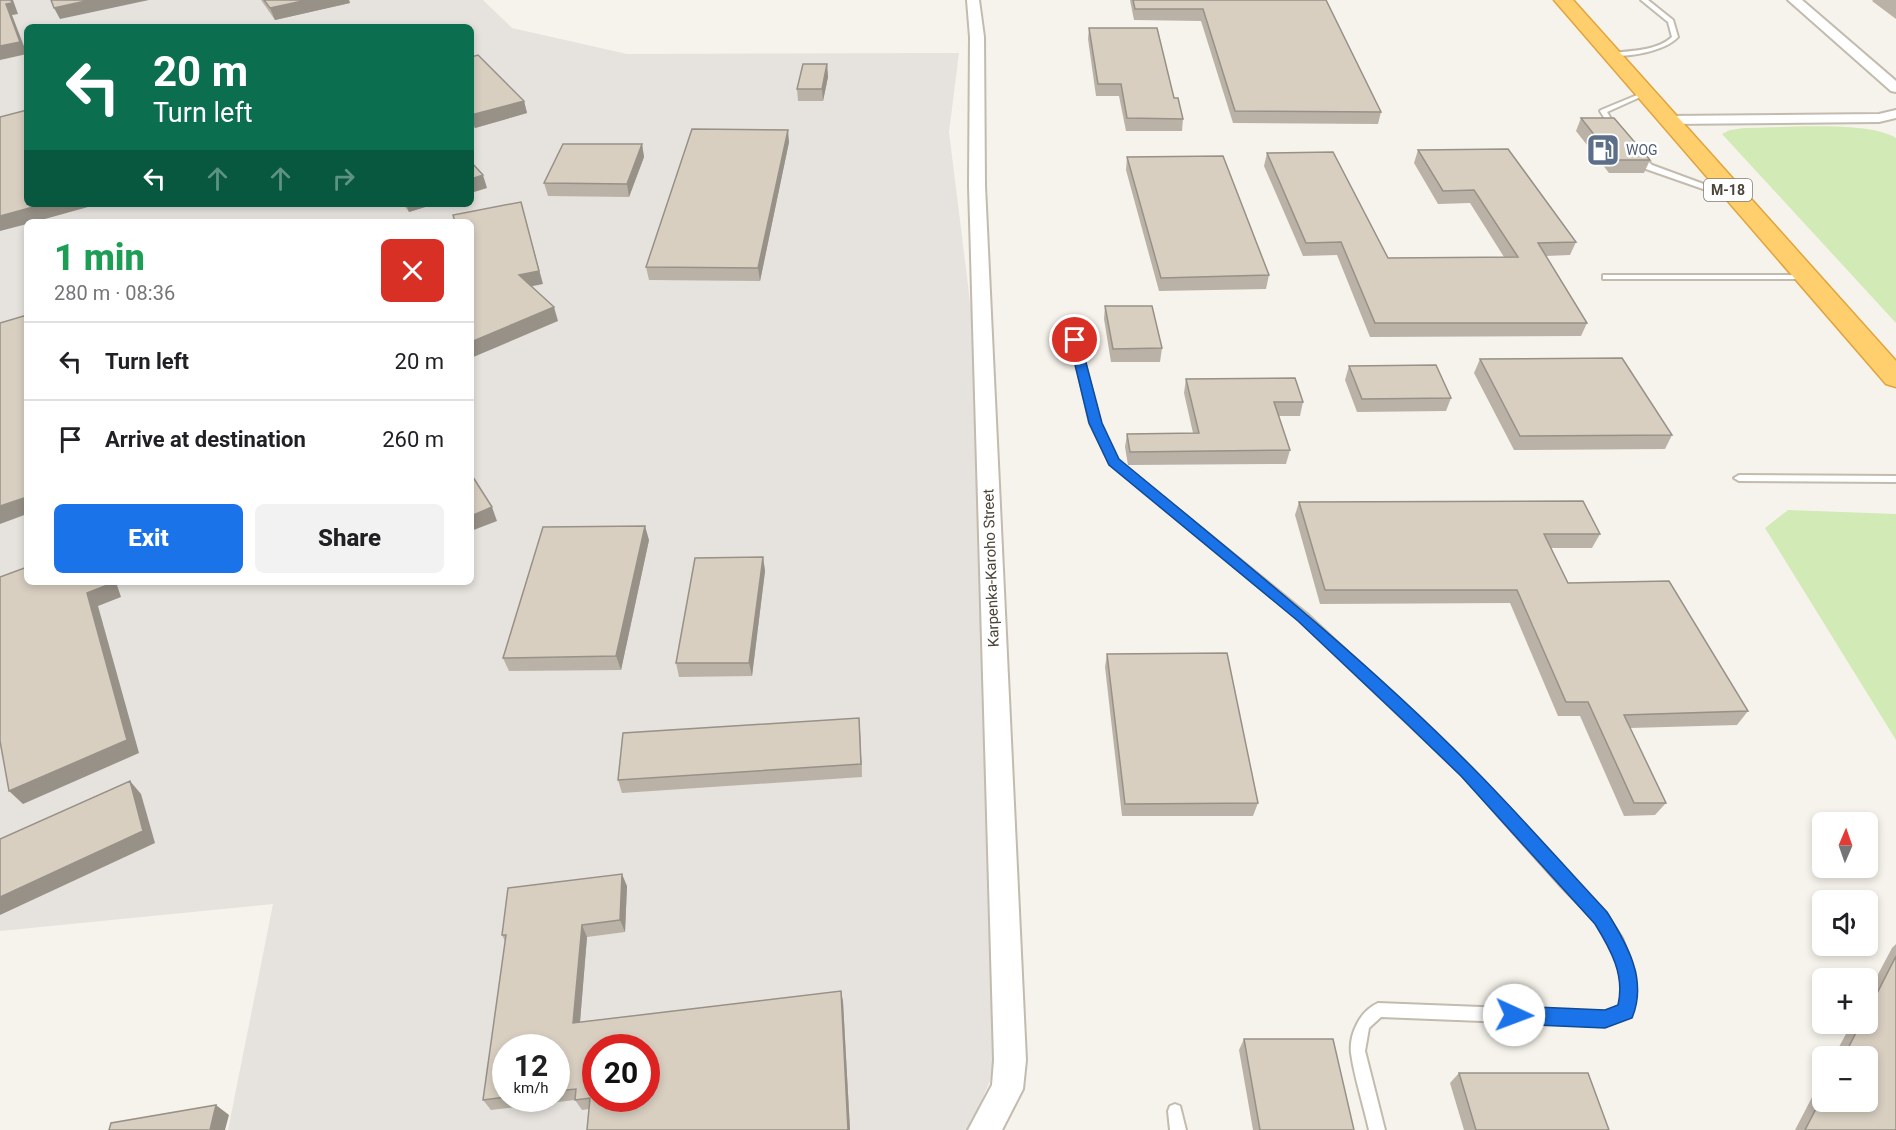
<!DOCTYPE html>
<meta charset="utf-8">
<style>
:root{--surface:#fff;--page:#f2f2f2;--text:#202124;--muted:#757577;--line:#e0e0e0;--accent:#1a73e8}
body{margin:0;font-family:Roboto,sans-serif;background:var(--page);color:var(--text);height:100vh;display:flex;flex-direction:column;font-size:22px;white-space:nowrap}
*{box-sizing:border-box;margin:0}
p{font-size:20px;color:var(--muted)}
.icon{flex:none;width:33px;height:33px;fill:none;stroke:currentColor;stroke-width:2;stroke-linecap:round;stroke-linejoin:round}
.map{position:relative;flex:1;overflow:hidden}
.panel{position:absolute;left:24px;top:219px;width:450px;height:366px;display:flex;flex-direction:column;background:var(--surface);border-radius:9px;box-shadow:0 3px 9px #0003}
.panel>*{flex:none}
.banner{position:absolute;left:24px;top:24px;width:450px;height:183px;border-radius:9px;box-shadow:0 3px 9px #0003;background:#0b6e4f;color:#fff;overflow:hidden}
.needle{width:39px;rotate:2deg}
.buttons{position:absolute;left:1812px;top:812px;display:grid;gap:12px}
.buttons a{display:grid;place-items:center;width:66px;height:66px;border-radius:9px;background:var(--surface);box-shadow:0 3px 9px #0003;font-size:30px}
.speed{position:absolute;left:492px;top:1034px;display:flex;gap:12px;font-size:30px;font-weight:700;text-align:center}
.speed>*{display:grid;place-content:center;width:78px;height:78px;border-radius:50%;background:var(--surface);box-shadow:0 3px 9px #0003;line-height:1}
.speed small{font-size:15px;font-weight:400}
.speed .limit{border:9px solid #d22;background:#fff;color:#111}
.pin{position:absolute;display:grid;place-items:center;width:51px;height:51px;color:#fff;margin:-26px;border:3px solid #fff;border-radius:50%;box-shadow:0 2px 6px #0007}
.me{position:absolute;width:66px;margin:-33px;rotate:92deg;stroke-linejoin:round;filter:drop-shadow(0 0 4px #0008)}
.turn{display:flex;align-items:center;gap:21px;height:126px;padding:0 30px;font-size:27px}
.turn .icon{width:78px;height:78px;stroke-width:2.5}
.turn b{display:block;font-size:42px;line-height:51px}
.lanes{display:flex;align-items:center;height:57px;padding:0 30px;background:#0003;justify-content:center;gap:30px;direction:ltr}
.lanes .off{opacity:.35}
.round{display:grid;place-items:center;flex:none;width:63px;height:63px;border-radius:9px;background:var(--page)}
.summary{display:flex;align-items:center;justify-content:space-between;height:102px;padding:0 30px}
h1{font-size:36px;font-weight:800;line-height:45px;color:#1e9e55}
.cta{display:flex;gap:12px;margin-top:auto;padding:12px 30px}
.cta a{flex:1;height:69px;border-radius:9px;background:var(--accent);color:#fff;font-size:24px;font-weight:800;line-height:69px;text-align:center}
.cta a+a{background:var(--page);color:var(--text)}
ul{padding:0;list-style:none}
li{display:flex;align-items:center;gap:18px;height:78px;padding:0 30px;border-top:2px solid var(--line)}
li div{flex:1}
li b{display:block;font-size:22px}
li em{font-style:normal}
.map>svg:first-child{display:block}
.industrial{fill:#e6e2dd;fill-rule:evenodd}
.green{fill:#d2eab5}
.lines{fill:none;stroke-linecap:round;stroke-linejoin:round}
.lane-casing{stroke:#c2bbae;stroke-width:4}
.street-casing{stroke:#c2bbae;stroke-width:4}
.highway-casing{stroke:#e0a43c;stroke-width:3}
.lane{fill:#fff;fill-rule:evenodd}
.street{fill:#fff;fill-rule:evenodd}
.highway{fill:#ffcf6e;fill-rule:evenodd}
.wall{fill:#bab2a6;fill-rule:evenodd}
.shaded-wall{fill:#979187}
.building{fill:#d8cfc1;stroke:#979187;stroke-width:1.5;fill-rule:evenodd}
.route{fill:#1a73e8;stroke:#114b97;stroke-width:1.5}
.labels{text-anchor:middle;stroke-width:5;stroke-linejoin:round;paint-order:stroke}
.far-service-label{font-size:14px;fill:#4e5e75;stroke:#fff;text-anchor:start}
.shield{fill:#fff;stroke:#817c74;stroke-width:1.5}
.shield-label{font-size:14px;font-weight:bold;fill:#4b4439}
.street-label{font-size:15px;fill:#4b4439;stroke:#fff}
</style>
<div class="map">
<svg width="1896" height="1130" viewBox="0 0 1896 1130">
<rect width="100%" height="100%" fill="#f6f3ec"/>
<path class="industrial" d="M 0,0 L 483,0 L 512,28 L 627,54 L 959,53 L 949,132 L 994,495 L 1014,1024 L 969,1130 L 228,1130 L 273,904 L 0,931 ZM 27,27 L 471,27 L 471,204 L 27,204 ZM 27,222 L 471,222 L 471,582 L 27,582 ZM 506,1047 L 556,1047 L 556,1098 L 506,1098 ZM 596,1047 L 646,1047 L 646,1098 L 596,1098 Z"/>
<path class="green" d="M 1744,128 C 1780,128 1868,120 1896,138 L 1896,323 L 1722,134 L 1730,130 Z
M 1788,510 L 1896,514 L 1896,740 L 1765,528 Z"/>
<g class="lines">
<defs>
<path id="lane" d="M 1641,0 L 1648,0 L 1673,20 L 1678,37 C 1664,52 1628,57 1608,56 L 1607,55 L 1610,53 C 1630,51 1657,51 1672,37 L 1668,22 Z
M 1642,93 L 1647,94 L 1607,112 L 1617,129 L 1612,130 L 1600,111 L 1601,110 Z
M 1634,154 L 1640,154 L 1652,165 L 1736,196 L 1729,198 L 1646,169 L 1634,158 Z
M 1603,275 L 1806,275 L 1810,277 L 1806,279 L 1603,279 Z
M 1075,337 L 1079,340 L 1100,423 L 1117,460 L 1307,614 L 1470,767 L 1569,876 L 1606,914 L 1622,938 L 1635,973 L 1636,993 L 1630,1017 L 1605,1026 L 1381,1017 L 1369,1028 L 1365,1051 L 1385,1130 L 1369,1130 C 1364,1107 1354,1076 1351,1053 C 1349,1034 1360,1011 1378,1003 L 1605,1012 L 1619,1007 L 1622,993 L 1621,973 L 1611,946 L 1596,922 L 1559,884 L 1462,775 L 1299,620 L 1110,464 L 1090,423 L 1071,340 Z
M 1739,475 L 1896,476 L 1896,482 L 1739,481 L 1734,478 Z
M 1175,1104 L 1180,1106 L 1186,1130 L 1170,1130 L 1168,1111 L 1170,1106 Z"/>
<path id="street" d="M 967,0 L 979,0 L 984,37 L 985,186 L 1026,1060 L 1023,1089 L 1002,1130 L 968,1130 L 992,1085 L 994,1060 L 969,186 L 970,37 Z
M 1788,0 L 1802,0 L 1896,81 L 1896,92 L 1891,91 Z
M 1896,110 L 1896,118 L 1879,122 L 1668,124 L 1661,120 L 1668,116 L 1879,114 Z"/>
<path id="highway" d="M 1554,0 L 1573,0 L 1896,361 L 1896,387 L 1886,384 Z"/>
</defs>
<use href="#lane" class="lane-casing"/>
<use href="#street" class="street-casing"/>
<use href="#highway" class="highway-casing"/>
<use href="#lane" class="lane"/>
<use href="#street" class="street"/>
<use href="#highway" class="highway"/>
</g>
<path class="wall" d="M 261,0 L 349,0 L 350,3 L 275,20 Z
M 1130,0 L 1326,0 L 1381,112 L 1378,124 L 1233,123 L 1201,21 L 1134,20 Z
M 1873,0 L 1896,0 L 1896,19 L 1872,1 Z
M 1089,28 L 1174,98 L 1183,119 L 1182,131 L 1126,131 L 1119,96 L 1096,96 L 1088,39 Z
M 471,57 L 524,101 L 527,113 L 475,128 L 471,123 Z
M 827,64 L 828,77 L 823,101 L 798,101 L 797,89 Z
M 1581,118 L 1650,160 L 1644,173 L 1609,173 L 1576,131 Z
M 789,142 L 760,281 L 649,280 L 646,267 Z
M 642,144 L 644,157 L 629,197 L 548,196 L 544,183 Z
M 1418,150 L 1576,242 L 1570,255 L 1546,256 L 1587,323 L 1581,336 L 1370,337 L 1337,255 L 1303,256 L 1264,166 L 1267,153 L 1388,258 L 1504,257 L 1470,203 L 1438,204 L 1414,163 Z
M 1127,157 L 1269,275 L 1266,289 L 1159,291 L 1126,170 Z
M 403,204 L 435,204 L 409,212 Z
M 1105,306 L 1162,348 L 1160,362 L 1111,362 L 1104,319 Z
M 1480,359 L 1672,435 L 1665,449 L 1514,450 L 1474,373 Z
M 1349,366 L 1451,398 L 1446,411 L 1357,412 L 1345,380 Z
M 1186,379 L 1303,402 L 1300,416 L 1279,416 L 1290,450 L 1286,464 L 1128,465 L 1125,447 L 1127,434 L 1193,433 L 1184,393 Z
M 1299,502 L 1600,534 L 1592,548 L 1551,548 L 1568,583 L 1748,711 L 1737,725 L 1630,728 L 1666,803 L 1655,815 L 1624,816 L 1580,716 L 1558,716 L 1510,603 L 1320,604 L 1295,515 Z
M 649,540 L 621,670 L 509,671 L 503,658 Z
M 763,557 L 765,571 L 752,676 L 679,677 L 676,663 Z
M 1107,654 L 1258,803 L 1253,816 L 1122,816 L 1105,667 Z
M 859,718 L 862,777 L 622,793 L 618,780 Z
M 627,886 L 625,932 L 587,937 L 580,1022 L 841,991 L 843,1002 L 850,1130 L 587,1130 L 589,1109 L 582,1110 L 575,1100 L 491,1110 L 483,1100 L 505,941 L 502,935 ZM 506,1047 L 556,1047 L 556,1098 L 506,1098 Z
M 1896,944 L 1896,1130 L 1795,1130 L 1822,1078 L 1822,1101 L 1868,1056 L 1834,1056 L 1852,1023 L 1868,1023 L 1868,993 L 1892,948 Z
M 1244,1039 L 1354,1130 L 1253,1130 L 1239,1050 Z
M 1459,1073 L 1609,1130 L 1464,1130 L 1450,1083 Z"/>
<path class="shaded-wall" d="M 11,0 L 13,0 L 18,14 L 12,15 L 27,54 L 0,60 L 0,46 L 6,4 Z
M 90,0 L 149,0 L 60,19 L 54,8 Z
M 307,0 L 349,0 L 350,3 L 275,20 L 270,8 Z
M 827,64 L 828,77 L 823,101 L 822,89 Z
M 524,101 L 527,113 L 475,128 L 471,115 Z
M 788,130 L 789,142 L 760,281 L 758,268 Z
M 642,144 L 644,157 L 629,197 L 627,184 Z
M 483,175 L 487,188 L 471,193 L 471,179 Z
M 521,202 L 543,284 L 523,288 L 519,275 Z
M 44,204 L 87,204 L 88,207 L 34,222 L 27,222 L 27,224 L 0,231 L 0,216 Z
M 406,204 L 435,204 L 409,212 Z
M 554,307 L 558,321 L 471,358 L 471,342 Z
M 27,497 L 27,514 L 0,524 L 0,506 Z
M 492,507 L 497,521 L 471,531 L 471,516 Z
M 645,526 L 649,540 L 621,670 L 616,656 Z
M 763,557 L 765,571 L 752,676 L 749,663 Z
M 110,582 L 116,582 L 121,597 L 98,606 L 139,753 L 23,804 L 9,791 L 87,593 Z
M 859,718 L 860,731 L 862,777 L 861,764 Z
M 130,781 L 141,794 L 155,843 L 0,915 L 0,897 Z
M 622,874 L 627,886 L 625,932 L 620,920 Z
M 582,925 L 587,937 L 579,1034 L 573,1023 Z
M 841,991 L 843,1002 L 850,1130 L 848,1130 Z
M 216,1105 L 229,1115 L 225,1130 L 210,1130 Z"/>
<path class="building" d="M 0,0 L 11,0 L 12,3 L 6,4 L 20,42 L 0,46 Z
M 51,0 L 90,0 L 54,8 Z
M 264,0 L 307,0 L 270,8 Z
M 1133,0 L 1326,0 L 1381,112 L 1235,111 L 1203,9 L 1135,9 Z
M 1089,28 L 1157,28 L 1174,98 L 1178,98 L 1183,119 L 1127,118 L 1121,84 L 1098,84 Z
M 478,55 L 524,101 L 471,115 L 471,57 Z
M 803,64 L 827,64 L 822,89 L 797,89 Z
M 27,110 L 27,204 L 44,204 L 0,216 L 0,117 Z
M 1581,118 L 1614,118 L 1650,160 L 1614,160 Z
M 692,129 L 788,130 L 758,268 L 646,267 Z
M 563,144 L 642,144 L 627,184 L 544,183 Z
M 1508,149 L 1576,242 L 1538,243 L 1587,323 L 1375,323 L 1341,242 L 1306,243 L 1267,153 L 1333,152 L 1388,258 L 1518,257 L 1474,190 L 1443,191 L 1418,150 Z
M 1223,156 L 1269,275 L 1161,278 L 1127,157 Z
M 471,162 L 483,175 L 471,179 Z
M 521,202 L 539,271 L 519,275 L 554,307 L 471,342 L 471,222 L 455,222 L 453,215 Z
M 1105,306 L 1152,306 L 1162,348 L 1113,349 Z
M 27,315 L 27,497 L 0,506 L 0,323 Z
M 1622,358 L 1672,435 L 1520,436 L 1480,359 Z
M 1436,365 L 1451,398 L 1362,399 L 1349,366 Z
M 1295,378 L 1303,402 L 1274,402 L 1290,450 L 1130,452 L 1127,434 L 1199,433 L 1186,379 Z
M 471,474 L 492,507 L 471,516 Z
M 1583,501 L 1600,534 L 1544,534 L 1568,583 L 1669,581 L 1748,711 L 1624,715 L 1666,803 L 1634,803 L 1588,702 L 1566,702 L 1517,590 L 1325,590 L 1299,502 Z
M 645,526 L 616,656 L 503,658 L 543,527 Z
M 763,557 L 749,663 L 676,663 L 695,558 Z
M 27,567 L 27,582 L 110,582 L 110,584 L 87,593 L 127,740 L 9,791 L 0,741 L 0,577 Z
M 1227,653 L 1258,803 L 1125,804 L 1107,654 Z
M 859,718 L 861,764 L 618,780 L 623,733 Z
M 130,781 L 143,831 L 0,897 L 0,839 Z
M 622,874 L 620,920 L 582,925 L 573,1023 L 841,991 L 848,1130 L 587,1130 L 590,1098 L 575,1100 L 576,1089 L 556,1091 L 556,1047 L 506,1047 L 506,1097 L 483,1100 L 506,935 L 502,935 L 508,888 ZM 596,1047 L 646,1047 L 646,1098 L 596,1098 Z
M 1896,956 L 1896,1130 L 1805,1130 L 1822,1097 L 1822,1101 L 1868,1101 L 1868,1056 L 1844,1056 L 1861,1023 L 1868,1023 L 1868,1011 Z
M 1244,1039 L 1333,1039 L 1354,1130 L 1260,1130 Z
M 1459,1073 L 1588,1073 L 1609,1130 L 1476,1130 Z
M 216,1105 L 210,1130 L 109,1130 L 111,1123 Z"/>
<path class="route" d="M 1075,336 L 1080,340 L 1102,423 L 1119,459 C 1239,558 1361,655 1471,766 C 1518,813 1562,864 1607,912 C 1627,944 1648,980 1632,1018 L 1605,1028 L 1514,1024 L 1508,1022 L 1505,1015 L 1508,1009 L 1514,1006 L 1605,1010 L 1618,1005 C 1625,975 1611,950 1595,924 L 1461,776 L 1405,722 L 1298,621 L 1109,465 L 1089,423 L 1069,340 Z"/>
<defs>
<symbol id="fuel-square" viewBox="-11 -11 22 22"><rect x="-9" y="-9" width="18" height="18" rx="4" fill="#5c6f8a" stroke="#fff"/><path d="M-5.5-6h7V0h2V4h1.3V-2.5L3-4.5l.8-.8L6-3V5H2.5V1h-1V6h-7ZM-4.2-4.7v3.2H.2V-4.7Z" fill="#fff"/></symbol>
</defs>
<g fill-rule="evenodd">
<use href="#fuel-square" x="1584" y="131" width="38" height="38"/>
</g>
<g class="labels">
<g class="far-service-label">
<text x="1626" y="155">WOG</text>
</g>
<rect class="shield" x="1704" y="179" width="48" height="22" rx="4.5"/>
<g class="shield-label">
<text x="1728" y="195">М-18</text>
</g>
<g class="street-label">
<text transform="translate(991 568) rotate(-92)" y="5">Karpenka-Karoho Street</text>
</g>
</g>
</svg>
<div class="buttons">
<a><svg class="needle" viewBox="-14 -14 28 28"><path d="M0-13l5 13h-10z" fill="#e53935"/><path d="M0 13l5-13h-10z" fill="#757577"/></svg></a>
<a><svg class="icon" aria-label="sound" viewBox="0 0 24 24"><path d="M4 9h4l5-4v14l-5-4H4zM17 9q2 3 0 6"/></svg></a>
<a>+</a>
<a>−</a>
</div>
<div class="speed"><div>12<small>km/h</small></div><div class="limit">20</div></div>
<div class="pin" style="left:1075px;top:340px;background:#d93025"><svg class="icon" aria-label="arrive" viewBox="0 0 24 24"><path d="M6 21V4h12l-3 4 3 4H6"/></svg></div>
<svg class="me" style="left:1514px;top:1015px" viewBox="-20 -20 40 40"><circle r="19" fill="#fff"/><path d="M0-13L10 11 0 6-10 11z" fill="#1a73e8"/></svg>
<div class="banner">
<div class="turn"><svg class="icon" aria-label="left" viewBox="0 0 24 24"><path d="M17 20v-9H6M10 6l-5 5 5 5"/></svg><div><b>20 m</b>Turn left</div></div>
<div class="lanes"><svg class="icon" aria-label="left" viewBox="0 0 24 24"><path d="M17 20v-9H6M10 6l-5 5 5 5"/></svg><svg class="icon off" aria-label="ahead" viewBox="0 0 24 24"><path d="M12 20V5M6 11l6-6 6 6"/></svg><svg class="icon off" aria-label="ahead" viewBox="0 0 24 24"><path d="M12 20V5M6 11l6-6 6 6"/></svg><svg class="icon off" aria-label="right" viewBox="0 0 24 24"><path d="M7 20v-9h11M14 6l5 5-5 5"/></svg></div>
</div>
<section class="panel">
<div class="summary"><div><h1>1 min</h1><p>280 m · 08:36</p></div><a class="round" style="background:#d93025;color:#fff"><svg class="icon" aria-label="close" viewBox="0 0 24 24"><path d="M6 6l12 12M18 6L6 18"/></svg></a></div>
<ul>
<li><svg class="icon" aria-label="left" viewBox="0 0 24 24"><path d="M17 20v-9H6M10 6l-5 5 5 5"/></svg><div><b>Turn left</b></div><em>20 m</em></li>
<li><svg class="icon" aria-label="arrive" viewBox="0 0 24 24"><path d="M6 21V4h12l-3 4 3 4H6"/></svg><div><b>Arrive at destination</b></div><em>260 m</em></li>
</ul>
<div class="cta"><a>Exit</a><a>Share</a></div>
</section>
</div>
